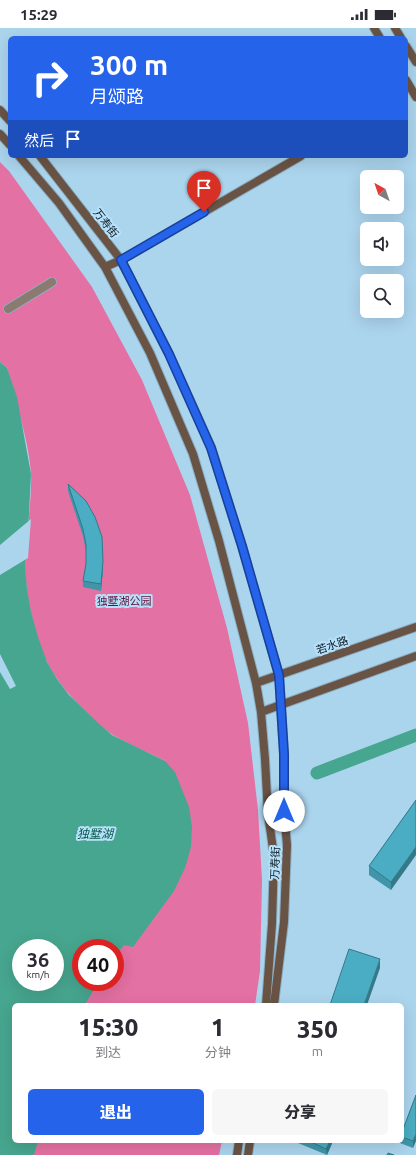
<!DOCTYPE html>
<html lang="zh">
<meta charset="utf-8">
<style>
:root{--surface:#fff;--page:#f7f7f7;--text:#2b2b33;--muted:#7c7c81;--accent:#2563eb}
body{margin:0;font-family:Ubuntu,"Noto Sans SC",sans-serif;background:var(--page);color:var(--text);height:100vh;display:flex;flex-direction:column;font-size:15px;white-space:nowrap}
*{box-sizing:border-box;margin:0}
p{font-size:13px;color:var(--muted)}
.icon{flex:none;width:22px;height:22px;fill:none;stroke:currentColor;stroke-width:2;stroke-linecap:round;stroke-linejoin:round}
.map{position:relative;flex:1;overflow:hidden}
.side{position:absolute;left:12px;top:975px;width:392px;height:140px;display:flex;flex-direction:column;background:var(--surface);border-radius:6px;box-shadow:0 4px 16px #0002}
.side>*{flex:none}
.hud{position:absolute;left:8px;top:8px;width:400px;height:122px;border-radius:6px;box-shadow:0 4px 16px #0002;background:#2563eb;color:#fff;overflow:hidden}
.needle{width:26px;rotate:320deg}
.tools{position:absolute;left:360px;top:142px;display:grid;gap:8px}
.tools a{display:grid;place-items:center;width:44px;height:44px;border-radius:6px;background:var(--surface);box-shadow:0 4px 16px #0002;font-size:20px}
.speed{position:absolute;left:12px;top:911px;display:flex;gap:8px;font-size:20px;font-weight:700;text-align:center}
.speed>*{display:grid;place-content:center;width:52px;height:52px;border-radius:50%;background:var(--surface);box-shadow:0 4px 16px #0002;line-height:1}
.speed small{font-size:10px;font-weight:400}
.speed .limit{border:6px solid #d22;background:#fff;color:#111}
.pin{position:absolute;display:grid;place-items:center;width:34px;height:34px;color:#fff;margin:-41px -17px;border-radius:50% 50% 50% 0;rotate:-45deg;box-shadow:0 0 4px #0007}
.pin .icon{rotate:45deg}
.me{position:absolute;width:44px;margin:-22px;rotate:0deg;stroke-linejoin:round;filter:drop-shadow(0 0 3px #0008)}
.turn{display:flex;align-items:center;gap:14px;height:84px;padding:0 16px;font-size:18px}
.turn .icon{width:52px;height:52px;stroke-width:2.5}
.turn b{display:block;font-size:28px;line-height:34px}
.then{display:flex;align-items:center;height:38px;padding:0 16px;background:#0003;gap:8px;font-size:15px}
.eta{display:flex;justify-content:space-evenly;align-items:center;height:68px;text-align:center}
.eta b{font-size:24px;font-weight:800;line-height:28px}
.primary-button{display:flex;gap:8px;margin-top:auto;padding:8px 16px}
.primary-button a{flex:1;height:46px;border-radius:6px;background:var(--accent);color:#fff;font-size:16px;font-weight:800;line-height:46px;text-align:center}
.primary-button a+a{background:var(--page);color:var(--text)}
.status{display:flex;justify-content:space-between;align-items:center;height:28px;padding:0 20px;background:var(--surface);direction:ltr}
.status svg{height:11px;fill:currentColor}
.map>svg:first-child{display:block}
.green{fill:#e471a3}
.water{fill:#47a68f;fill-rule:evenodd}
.pier{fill:#abd4ed}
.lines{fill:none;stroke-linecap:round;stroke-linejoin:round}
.canal{stroke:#47a68f;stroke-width:13}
.street-casing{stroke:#8bafc5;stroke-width:10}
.secondary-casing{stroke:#8bafc5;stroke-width:10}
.street{stroke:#8a7a70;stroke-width:8}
.secondary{stroke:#695344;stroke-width:8}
.wall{fill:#4095a8}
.shaded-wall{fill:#347988}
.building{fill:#4aadc3;stroke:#347988}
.route-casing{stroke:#184099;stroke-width:10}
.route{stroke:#2563eb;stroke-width:7}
.labels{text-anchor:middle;stroke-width:4;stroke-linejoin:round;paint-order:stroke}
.street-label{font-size:11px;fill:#0a1a23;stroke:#b7e1fa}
.park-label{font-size:11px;fill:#61143b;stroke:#b7e1fa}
.water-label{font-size:12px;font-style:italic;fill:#045848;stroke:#b7e1fa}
</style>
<div class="status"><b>15:29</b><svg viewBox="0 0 49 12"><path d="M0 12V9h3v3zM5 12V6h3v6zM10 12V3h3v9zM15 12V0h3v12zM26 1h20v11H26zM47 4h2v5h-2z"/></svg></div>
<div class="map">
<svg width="416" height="1127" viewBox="0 0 416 1127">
<rect width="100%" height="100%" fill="#abd4ed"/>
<path class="green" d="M 0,134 L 9,143 L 92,259 L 142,352 L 190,467 L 227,600 L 248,695 L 258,782 L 262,852 L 260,943 L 255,977 L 79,977 L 93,954 L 115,954 L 115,923 L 165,733 C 148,724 130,717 113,707 C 103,701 94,692 86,684 C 76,674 66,664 58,652 C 36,622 27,576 25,540 C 25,509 32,478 31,446 C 29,412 15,373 7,340 L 0,334 Z
M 31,1113 L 222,1113 L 219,1127 L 29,1127 Z"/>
<path class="water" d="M 0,334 L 7,340 L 17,369 L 31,446 L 29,486 L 25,538 L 27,561 L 31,584 L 38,609 L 47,634 L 57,651 L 69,667 L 97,694 L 112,707 L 165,733 L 175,744 L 189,779 L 192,799 L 191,819 L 185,840 L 174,863 L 133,919 L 124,917 L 115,928 L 115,920 L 81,920 L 81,954 L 98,954 L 85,977 L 14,977 L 14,1113 L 38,1113 L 34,1127 L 0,1127 ZM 21,920 L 55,920 L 55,954 L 21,954 Z"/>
<path class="pier" d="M 31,491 L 28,530 L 0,547 L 0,517 Z
M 0,626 L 16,658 L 10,661 L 0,644 Z"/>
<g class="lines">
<path class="canal" d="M 317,745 L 416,707"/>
<defs>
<path id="street" d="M 8,281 L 52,254"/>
<path id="secondary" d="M 374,0 L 380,10
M 395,0 L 401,10
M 406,18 L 416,34
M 406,52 L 416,69
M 0,82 L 10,93
M 0,106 L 10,117
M 19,128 L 59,175 L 105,239 L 150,325 L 193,426 L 219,513 L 256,655 L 261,684 L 265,731 L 268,786 L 274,828 L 272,896 L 266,977
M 40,128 L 121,232 L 169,326 L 211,419 L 242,518 L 279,647 L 284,726 L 284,783 L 287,817 L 284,894 L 274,977
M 105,239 L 121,232 L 301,128
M 256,655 L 416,599
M 261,684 L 416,628
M 237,1127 L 239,1113
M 248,1127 L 250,1113"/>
</defs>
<use href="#street" class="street-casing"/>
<use href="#secondary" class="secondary-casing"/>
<use href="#street" class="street"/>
<use href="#secondary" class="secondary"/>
</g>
<path class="wall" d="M 68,456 L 103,540 L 101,563 L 83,559 L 83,553 L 86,536 L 86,523 L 83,508 L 68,463 Z
M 416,772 L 391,862 L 369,847 L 369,838 Z
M 416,1067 L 413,1120 L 400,1115 L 400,1113 L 402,1113 L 402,1104 Z
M 298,1113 L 333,1113 L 327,1127 L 298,1115 Z"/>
<path class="shaded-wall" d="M 103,533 L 103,540 L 101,563 L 101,556 Z
M 416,819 L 416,827 L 391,862 L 391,854 Z
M 380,931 L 380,940 L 367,977 L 364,977 Z
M 416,1106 L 416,1113 L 413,1120 L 413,1113 Z
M 330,1113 L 333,1113 L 327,1127 L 326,1121 Z"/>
<path class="building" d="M 68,456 L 86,473 L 95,489 L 102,509 L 103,533 L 101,556 L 83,553 L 86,536 L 86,517 L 83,501 Z
M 416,772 L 416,819 L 391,854 L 369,838 Z
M 349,921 L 380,931 L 364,977 L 330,977 Z
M 416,1067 L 416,1106 L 413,1113 L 402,1109 L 402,1104 Z
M 309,1113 L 330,1113 L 326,1121 Z
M 388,1125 L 394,1127 L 387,1127 Z"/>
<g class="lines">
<defs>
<path id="route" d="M 204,184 L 121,232 L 169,326 L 211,420 L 242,518 L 279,647 L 284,726 L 284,783"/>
</defs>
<use href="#route" class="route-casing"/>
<use href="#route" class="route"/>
</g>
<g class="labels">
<g class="street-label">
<text transform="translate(106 195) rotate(52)" y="4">万寿街</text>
<text transform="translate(332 617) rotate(-19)" y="4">若水路</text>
<text transform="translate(275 835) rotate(-88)" y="4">万寿街</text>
</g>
<g class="park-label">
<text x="124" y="577">独墅湖公园</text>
</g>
<g class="water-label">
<text x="95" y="810">独墅湖</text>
</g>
</g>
</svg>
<div class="tools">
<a><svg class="needle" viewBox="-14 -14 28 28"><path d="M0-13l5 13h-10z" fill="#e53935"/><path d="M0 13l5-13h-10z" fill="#7c7c81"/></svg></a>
<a><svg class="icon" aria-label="sound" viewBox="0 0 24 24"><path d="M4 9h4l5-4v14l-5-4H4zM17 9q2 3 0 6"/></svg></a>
<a><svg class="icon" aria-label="search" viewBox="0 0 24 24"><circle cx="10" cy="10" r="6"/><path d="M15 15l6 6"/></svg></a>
</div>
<div class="speed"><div>36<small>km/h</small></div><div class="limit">40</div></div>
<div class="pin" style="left:204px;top:184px;background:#d93025"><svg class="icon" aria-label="arrive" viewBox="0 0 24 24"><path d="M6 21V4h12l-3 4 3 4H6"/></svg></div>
<svg class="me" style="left:284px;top:783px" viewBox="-20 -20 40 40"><circle r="19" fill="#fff"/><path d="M0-13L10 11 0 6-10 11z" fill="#2563eb"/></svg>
<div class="hud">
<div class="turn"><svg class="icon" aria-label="right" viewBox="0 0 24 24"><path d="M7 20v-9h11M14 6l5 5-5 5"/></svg><div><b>300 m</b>月颂路</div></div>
<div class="then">然后<svg class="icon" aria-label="arrive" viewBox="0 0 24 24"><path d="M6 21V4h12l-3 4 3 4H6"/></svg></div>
</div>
<section class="side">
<div class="eta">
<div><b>15:30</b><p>到达</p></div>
<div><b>1</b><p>分钟</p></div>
<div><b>350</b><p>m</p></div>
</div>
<div class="primary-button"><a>退出</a><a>分享</a></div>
</section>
</div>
